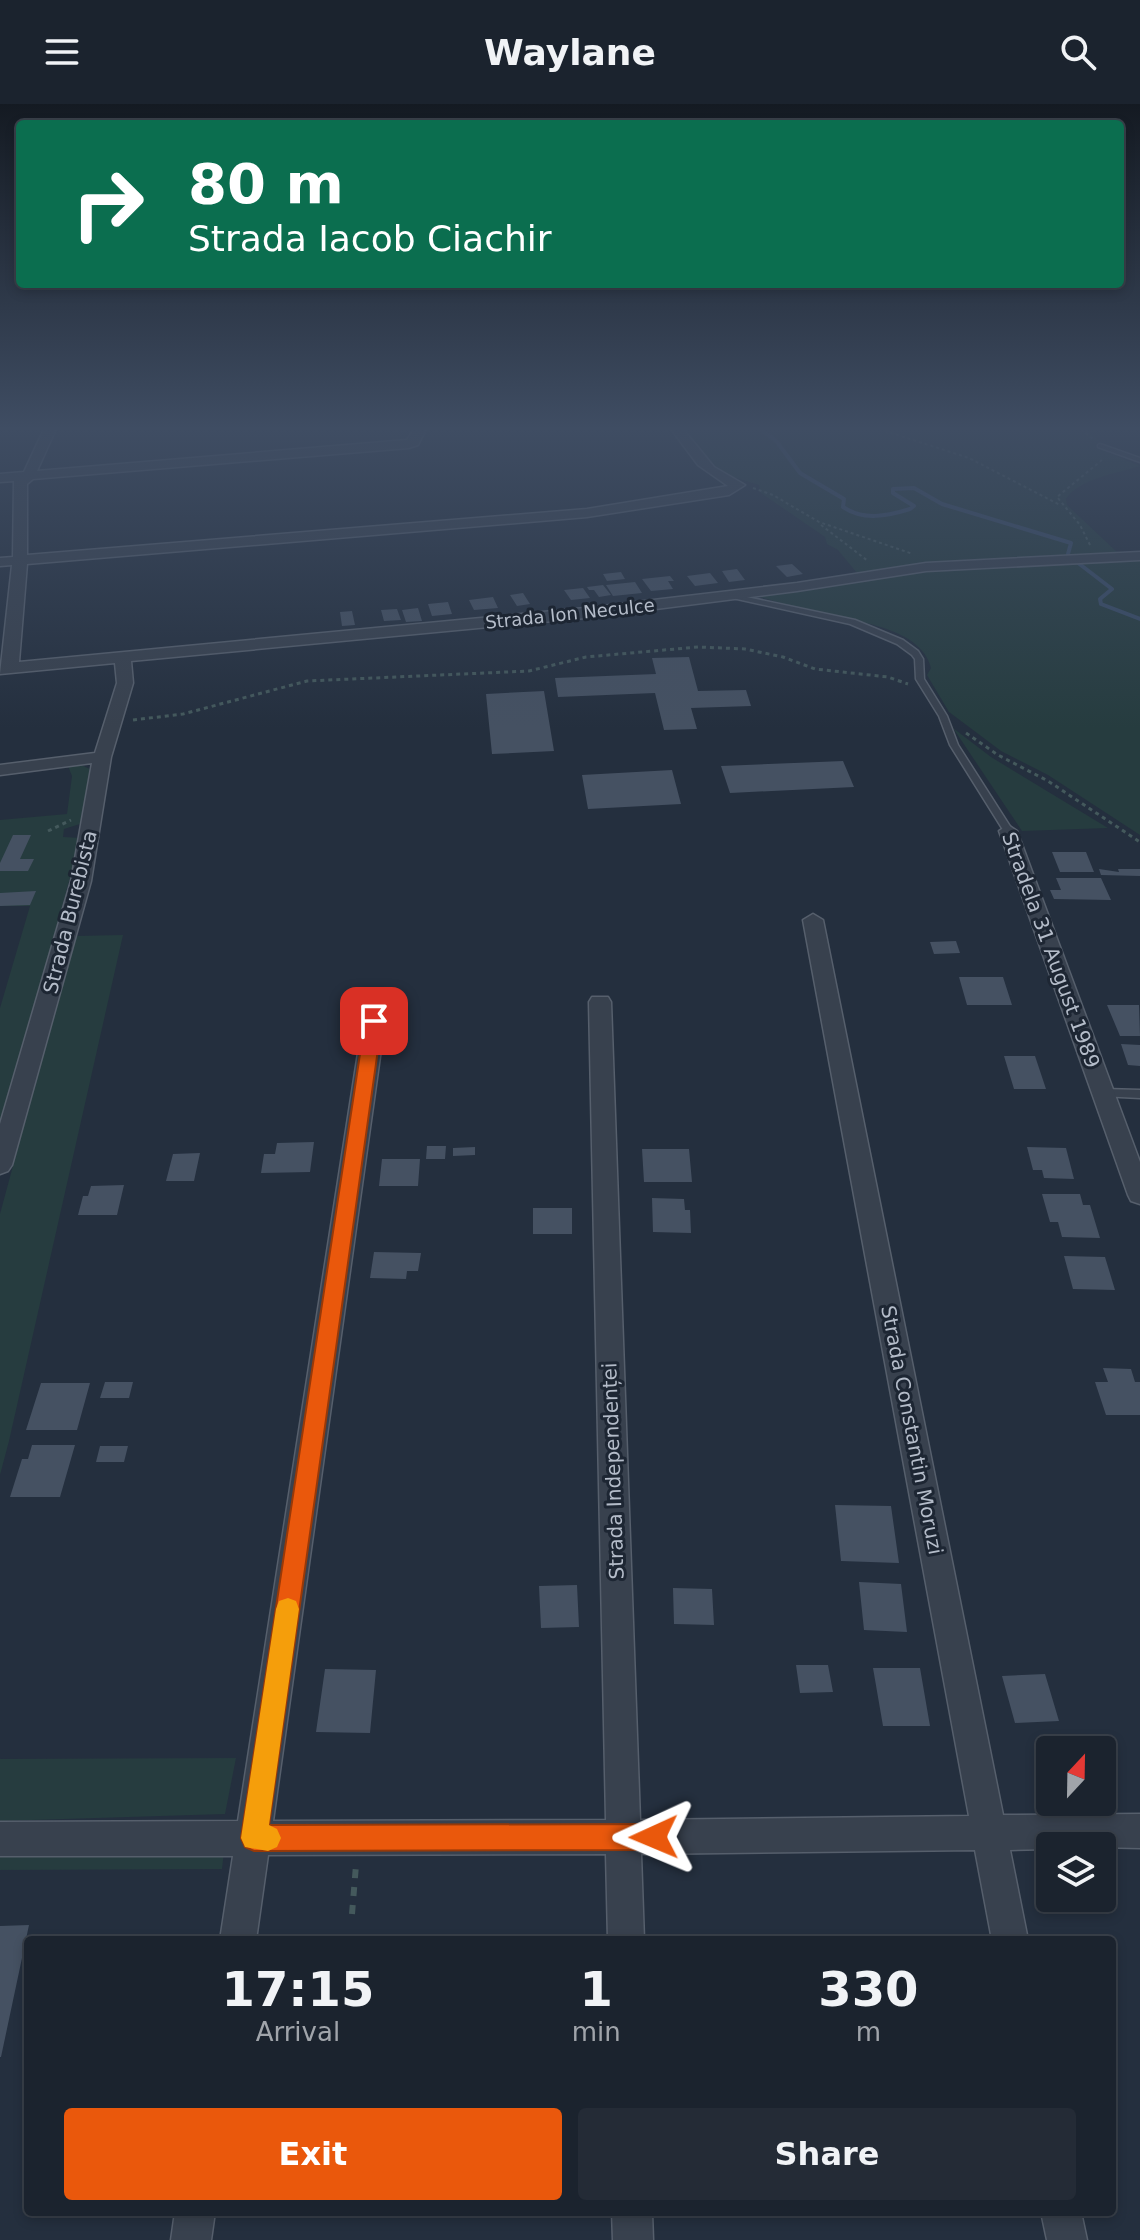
<!DOCTYPE html>
<meta charset="utf-8">
<style>
:root{--surface:#1b232e;--page:#242b36;--text:#f1f3f6;--muted:#a0a4aa;--line:#39404a;--accent:#ea580c}
body{margin:0;font-family:"DejaVu Sans",sans-serif;background:var(--page);color:var(--text);height:100vh;display:flex;flex-direction:column;font-size:30px;white-space:nowrap}
*{box-sizing:border-box;margin:0}
p{font-size:26px;color:var(--muted)}
.icon{flex:none;width:44px;height:44px;fill:none;stroke:currentColor;stroke-width:2;stroke-linecap:round;stroke-linejoin:round}
.map{position:relative;flex:1;overflow:hidden}
.drawer{position:absolute;left:24px;top:1832px;width:1092px;height:280px;display:flex;flex-direction:column;background:var(--surface);border-radius:8px;box-shadow:0 4px 12px #0003,0 0 0 2px var(--line)}
.drawer>*{flex:none}
.top-card{position:absolute;left:16px;top:16px;width:1108px;height:168px;border-radius:8px;box-shadow:0 4px 12px #0003,0 0 0 2px var(--line);background:#0b6e4f;color:#fff;overflow:hidden}
.needle{width:52px;rotate:22deg}
.buttons{position:absolute;left:1036px;top:1632px;display:grid;gap:16px}
.buttons a{display:grid;place-items:center;width:80px;height:80px;border-radius:8px;background:var(--surface);box-shadow:0 4px 12px #0003,0 0 0 2px var(--line);font-size:40px}
.pin{position:absolute;display:grid;place-items:center;width:68px;height:68px;color:#fff;margin:-34px;border-radius:16px;box-shadow:0 4px 12px #0006}
.me{position:absolute;width:88px;margin:-44px;rotate:269deg;stroke-linejoin:round;filter:drop-shadow(0 0 6px #0008)}
.turn{display:flex;align-items:center;gap:28px;height:168px;padding:0 40px;font-size:36px}
.turn .icon{width:104px;height:104px;stroke-width:2.5}
.turn b{display:block;font-size:56px;line-height:68px}
.eta{display:flex;justify-content:space-evenly;align-items:center;height:136px;text-align:center}
.eta b{font-size:48px;font-weight:700;line-height:56px}
.primary-button{display:flex;gap:16px;margin-top:auto;padding:16px 40px}
.primary-button a{flex:1;height:92px;border-radius:8px;background:var(--accent);color:#fff;font-size:32px;font-weight:700;line-height:92px;text-align:center}
.primary-button a+a{background:var(--page);color:var(--text)}
header{display:flex;justify-content:space-between;align-items:center;height:104px;padding:0 40px;background:var(--surface);font-size:36px;font-weight:700}
.map>svg:first-child{display:block}
.green{fill:#263c3f}
.lines{fill:none;stroke-linecap:round;stroke-linejoin:round}
.stream{stroke:#394c67;stroke-width:4}
.building{fill:#455162}
.service-casing{stroke:#565f6c;stroke-width:3}
.minor-casing{stroke:#565f6c;stroke-width:3}
.path-far2{stroke:#44595c;stroke-width:2;stroke-dasharray:3 3;stroke-linecap:butt}
.path-far1{stroke:#44595c;stroke-width:3;stroke-dasharray:4 4;stroke-linecap:butt}
.path{stroke:#44595c;stroke-width:6;stroke-dasharray:9 9;stroke-linecap:butt}
.service{fill:#38414e;fill-rule:evenodd}
.minor{fill:#38414e;fill-rule:evenodd}
.route{fill:#ea580c;stroke:#983908;stroke-width:2}
.slow{fill:#f59e0b}
.labels{text-anchor:middle;stroke-width:6;stroke-linejoin:round;paint-order:stroke}
.far-street-label{font-size:18px;fill:#b4bcc9;stroke:#1d2633}
.street-label{font-size:20px;fill:#b4bcc9;stroke:#1d2633}
</style>
<header><svg class="icon" aria-label="menu" viewBox="0 0 24 24"><path d="M4 6h16M4 12h16M4 18h16"/></svg>Waylane<svg class="icon" aria-label="search" viewBox="0 0 24 24"><circle cx="10" cy="10" r="6"/><path d="M15 15l6 6"/></svg></header>
<div class="map">
<svg width="1140" height="2136" viewBox="0 0 1140 2136">
<rect width="100%" height="100%" fill="#242f3e"/>
<path class="green" d="M 681,325 L 1087,325 L 1102,339 L 1095,343 L 1140,362 C 1119,369 1078,375 1066,395 L 1067,401 L 1118,449 L 944,457 L 857,469 L 838,446 L 827,440 L 825,433 L 761,389 L 759,381 L 717,368 Z
M 1140,455 L 1140,731 L 1048,671 L 1001,647 L 949,608 L 927,571 L 931,564 C 921,520 843,516 807,507 C 789,502 771,496 753,491 L 931,466 Z
M 953,624 L 991,653 L 1108,724 L 1022,727 Z
M 79,660 L 90,665 L 83,719 L 64,725 L 63,733 L 81,734 L 0,1027 L 0,904 L 30,802 L 0,802 L 0,716 L 67,710 L 72,672 L 68,662 Z
M 123,831 L 9,1337 L 0,1371 L 0,1110 L 75,832 Z
M 236,1654 L 225,1710 L 0,1717 L 0,1655 Z
M 224,1748 L 222,1765 L 0,1766 L 0,1749 Z"/>
<g class="lines">
<path class="stream" d="M 761,325 L 777,338 L 800,369 L 844,395 L 843,403 C 864,417 887,412 910,405 L 914,402 L 893,389 L 893,385 L 914,384 L 942,400 L 1071,439 L 1068,450
M 1073,455 L 1112,485 L 1100,495 L 1101,500 L 1140,515"/>
</g>
<path class="building" d="M 792,460 L 803,470 L 787,473 L 776,462 Z
M 737,465 L 745,476 L 729,478 L 722,467 Z
M 621,468 L 625,475 L 607,477 L 603,470 Z
M 710,469 L 718,479 L 695,482 L 687,472 Z
M 670,472 L 674,477 L 668,477 L 673,485 L 651,487 L 642,475 Z
M 635,478 L 642,489 L 613,492 L 606,481 Z
M 603,481 L 611,491 L 599,493 L 594,486 L 589,486 L 587,483 Z
M 583,484 L 590,494 L 571,496 L 564,486 Z
M 523,489 L 530,500 L 517,502 L 510,491 Z
M 493,493 L 498,504 L 474,506 L 469,496 Z
M 448,498 L 452,510 L 432,512 L 428,500 Z
M 418,504 L 422,517 L 406,518 L 402,506 Z
M 397,505 L 401,516 L 384,517 L 381,506 Z
M 352,507 L 355,521 L 342,522 L 340,508 Z
M 689,553 L 698,587 L 746,586 L 751,602 L 691,604 L 697,625 L 664,626 L 655,589 L 558,593 L 555,574 L 656,570 L 652,554 Z
M 544,587 L 554,647 L 492,650 L 486,590 Z
M 843,657 L 854,683 L 730,689 L 721,662 Z
M 672,666 L 681,700 L 588,705 L 582,671 Z
M 13,731 L 31,731 L 20,755 L 34,755 L 28,767 L 0,767 L 0,759 Z
M 1052,748 L 1086,748 L 1094,768 L 1060,768 Z
M 1099,765 L 1119,768 L 1118,765 L 1140,765 L 1140,772 L 1101,771 Z
M 1056,774 L 1101,774 L 1111,796 L 1054,795 L 1050,786 L 1061,786 Z
M 36,787 L 30,801 L 0,802 L 0,789 Z
M 956,837 L 960,849 L 934,850 L 930,838 Z
M 959,873 L 1003,873 L 1012,901 L 967,901 Z
M 1107,901 L 1139,901 L 1140,932 L 1120,932 Z
M 1121,940 L 1140,941 L 1140,962 L 1128,961 Z
M 1004,952 L 1035,952 L 1046,985 L 1014,985 Z
M 314,1038 L 310,1068 L 261,1069 L 264,1050 L 275,1050 L 277,1039 Z
M 427,1042 L 446,1042 L 445,1055 L 426,1055 Z
M 475,1043 L 475,1051 L 453,1052 L 453,1044 Z
M 1027,1043 L 1066,1044 L 1074,1075 L 1044,1074 L 1042,1066 L 1033,1066 Z
M 642,1045 L 689,1045 L 692,1078 L 644,1078 Z
M 200,1049 L 194,1077 L 166,1077 L 173,1050 Z
M 382,1055 L 420,1055 L 418,1082 L 379,1082 Z
M 124,1081 L 117,1111 L 78,1111 L 83,1092 L 88,1092 L 91,1082 Z
M 1042,1090 L 1080,1090 L 1083,1101 L 1090,1101 L 1100,1134 L 1062,1133 L 1058,1118 L 1050,1118 Z
M 652,1094 L 684,1095 L 685,1106 L 690,1106 L 691,1129 L 653,1128 Z
M 533,1104 L 572,1104 L 572,1130 L 533,1130 Z
M 374,1148 L 421,1149 L 418,1167 L 407,1167 L 406,1175 L 370,1174 Z
M 1064,1152 L 1105,1153 L 1115,1186 L 1073,1185 Z
M 1103,1264 L 1131,1265 L 1135,1278 L 1140,1278 L 1140,1311 L 1106,1311 L 1095,1278 L 1108,1278 Z
M 105,1278 L 133,1278 L 129,1294 L 100,1294 Z
M 41,1279 L 90,1279 L 77,1326 L 26,1326 Z
M 32,1341 L 75,1341 L 60,1393 L 10,1393 L 22,1355 L 28,1355 Z
M 100,1342 L 128,1342 L 124,1358 L 96,1358 Z
M 835,1401 L 891,1402 L 899,1459 L 841,1457 Z
M 859,1478 L 901,1480 L 907,1528 L 864,1526 Z
M 577,1481 L 579,1523 L 541,1524 L 539,1482 Z
M 673,1484 L 712,1485 L 714,1521 L 674,1520 Z
M 796,1561 L 828,1561 L 833,1588 L 800,1589 Z
M 873,1564 L 920,1564 L 930,1622 L 883,1622 Z
M 325,1565 L 376,1566 L 370,1629 L 316,1628 Z
M 1045,1570 L 1059,1617 L 1015,1619 L 1002,1572 Z
M 29,1821 L 1,1953 L 0,1953 L 0,1822 Z
M 941,2108 L 1001,2108 L 1002,2113 L 941,2114 Z"/>
<g class="lines">
<defs>
<path id="service" d="M 1100,340 L 1140,354 L 1140,358 L 1098,343 L 1098,341 Z
M 728,489 L 855,516 L 903,536 L 918,547 L 923,555 L 924,575 L 947,612 L 958,641 L 1013,727 L 1011,729 L 1005,729 L 950,641 L 939,612 L 916,575 L 915,555 L 912,551 L 897,540 L 850,520 L 728,493 Z
M 1104,985 L 1140,986 L 1140,994 L 1100,992 L 1098,989 Z"/>
<path id="minor" d="M 44,325 L 56,325 L 37,367 L 407,336 L 414,325 L 426,325 L 418,341 L 409,344 L 33,375 L 27,380 L 27,451 L 587,405 L 728,382 L 698,361 L 671,325 L 683,325 L 714,363 L 745,381 L 729,391 L 587,413 L 27,460 L 19,558 L 585,504 L 797,479 L 926,459 L 1140,448 L 1140,456 L 926,467 L 797,487 L 585,514 L 131,557 L 133,579 L 111,653 L 91,777 L 12,1061 L 8,1067 L 0,1070 L 0,1020 L 71,777 L 92,659 L 0,671 L 0,661 L 95,649 L 117,579 L 115,559 L 0,570 L 12,461 L 0,462 L 0,454 L 13,453 L 14,377 L 0,378 L 0,370 L 24,368 Z
M 1008,721 L 1017,727 L 1140,1058 L 1140,1100 L 1131,1097 L 1128,1091 L 999,727 Z
M 813,810 L 823,816 L 1003,1711 L 1140,1710 L 1140,1744 L 1050,1742 L 1050,1745 L 1010,1746 L 1028,1836 L 992,1836 L 975,1746 L 641,1750 L 644,1836 L 608,1836 L 606,1750 L 268,1751 L 256,1836 L 220,1836 L 233,1752 L 0,1752 L 0,1718 L 238,1717 L 363,917 L 366,912 L 382,912 L 385,917 L 273,1717 L 606,1716 L 589,898 L 592,893 L 608,893 L 611,898 L 640,1716 L 969,1712 L 803,816 Z
M 175,2108 L 215,2108 L 211,2136 L 171,2136 Z
M 612,2108 L 652,2108 L 653,2136 L 613,2136 Z
M 1041,2108 L 1081,2108 L 1087,2136 L 1047,2136 Z"/>
</defs>
<use href="#service" class="service-casing"/>
<use href="#minor" class="minor-casing"/>
<path class="path-far2" d="M 879,325 L 969,354 L 1060,401
M 1081,325 L 1093,335
M 753,384 L 773,391 L 819,418 L 913,450
M 821,421 L 868,457
M 1090,441 L 1080,421 L 1057,393 L 1102,356"/>
<path class="path-far1" d="M 133,616 L 183,610 L 307,577 L 529,567 L 586,553 L 698,543 L 745,545 L 783,553 L 815,565 L 888,573 L 908,580
M 966,629 L 998,651 L 1048,677 L 1140,738
M 48,727 L 71,716"/>
<path class="path" d="M 352,1810 L 356,1761"/>
<use href="#service" class="service"/>
<use href="#minor" class="minor"/>
</g>
<linearGradient id="sky" x2="0" y2="1"><stop stop-color="#141a22"/><stop offset="0.52" stop-color="#3f4d63"/><stop offset="1" stop-color="#3f4d63" stop-opacity="0"/></linearGradient>
<rect width="1140" height="624" fill="url(#sky)"/>
<path class="route" d="M 374,912 L 382,917 L 269,1721 L 654,1720 L 663,1724 L 667,1733 L 663,1742 L 654,1746 L 254,1747 L 245,1743 L 241,1734 L 365,917 Z"/>
<path class="slow" d="M 288,1494 L 296,1497 L 299,1505 L 269,1721 L 277,1725 L 281,1734 L 277,1743 L 268,1747 L 245,1743 L 241,1734 L 276,1505 L 279,1497 Z"/>
<g class="labels">
<g class="far-street-label">
<text transform="translate(570 510) rotate(-6)" y="6">Strada Ion Neculce</text>
</g>
<g class="street-label">
<text transform="translate(70 808) rotate(-76)" y="7">Strada Burebista</text>
<text transform="translate(1051 846) rotate(70)" y="7">Stradela 31 August 1989</text>
<text transform="translate(912 1326) rotate(79)" y="7">Strada Constantin Moruzi</text>
<text transform="translate(613 1367) rotate(-92)" y="7">Strada Independenței</text>
</g>
</g>
</svg>
<div class="buttons">
<a><svg class="needle" viewBox="-14 -14 28 28"><path d="M0-13l5 13h-10z" fill="#e53935"/><path d="M0 13l5-13h-10z" fill="#a0a4aa"/></svg></a>
<a><svg class="icon" aria-label="layers" viewBox="0 0 24 24"><path d="M12 4l9 5-9 5-9-5zM3 14l9 5 9-5"/></svg></a>
</div>
<div class="pin" style="left:374px;top:917px;background:#d93025"><svg class="icon" aria-label="arrive" viewBox="0 0 24 24"><path d="M6 21V4h12l-3 4 3 4H6"/></svg></div>
<svg class="me" style="left:654px;top:1733px" viewBox="-20 -20 40 40"><path d="M0-17L14 15 0 8-14 15z" fill="#ea580c" stroke="#fff" stroke-width="4"/></svg>
<div class="top-card">
<div class="turn"><svg class="icon" aria-label="right" viewBox="0 0 24 24"><path d="M7 20v-9h11M14 6l5 5-5 5"/></svg><div><b>80 m</b>Strada Iacob Ciachir</div></div>
</div>
<section class="drawer">
<div class="eta">
<div><b>17:15</b><p>Arrival</p></div>
<div><b>1</b><p>min</p></div>
<div><b>330</b><p>m</p></div>
</div>
<div class="primary-button"><a>Exit</a><a>Share</a></div>
</section>
</div>
